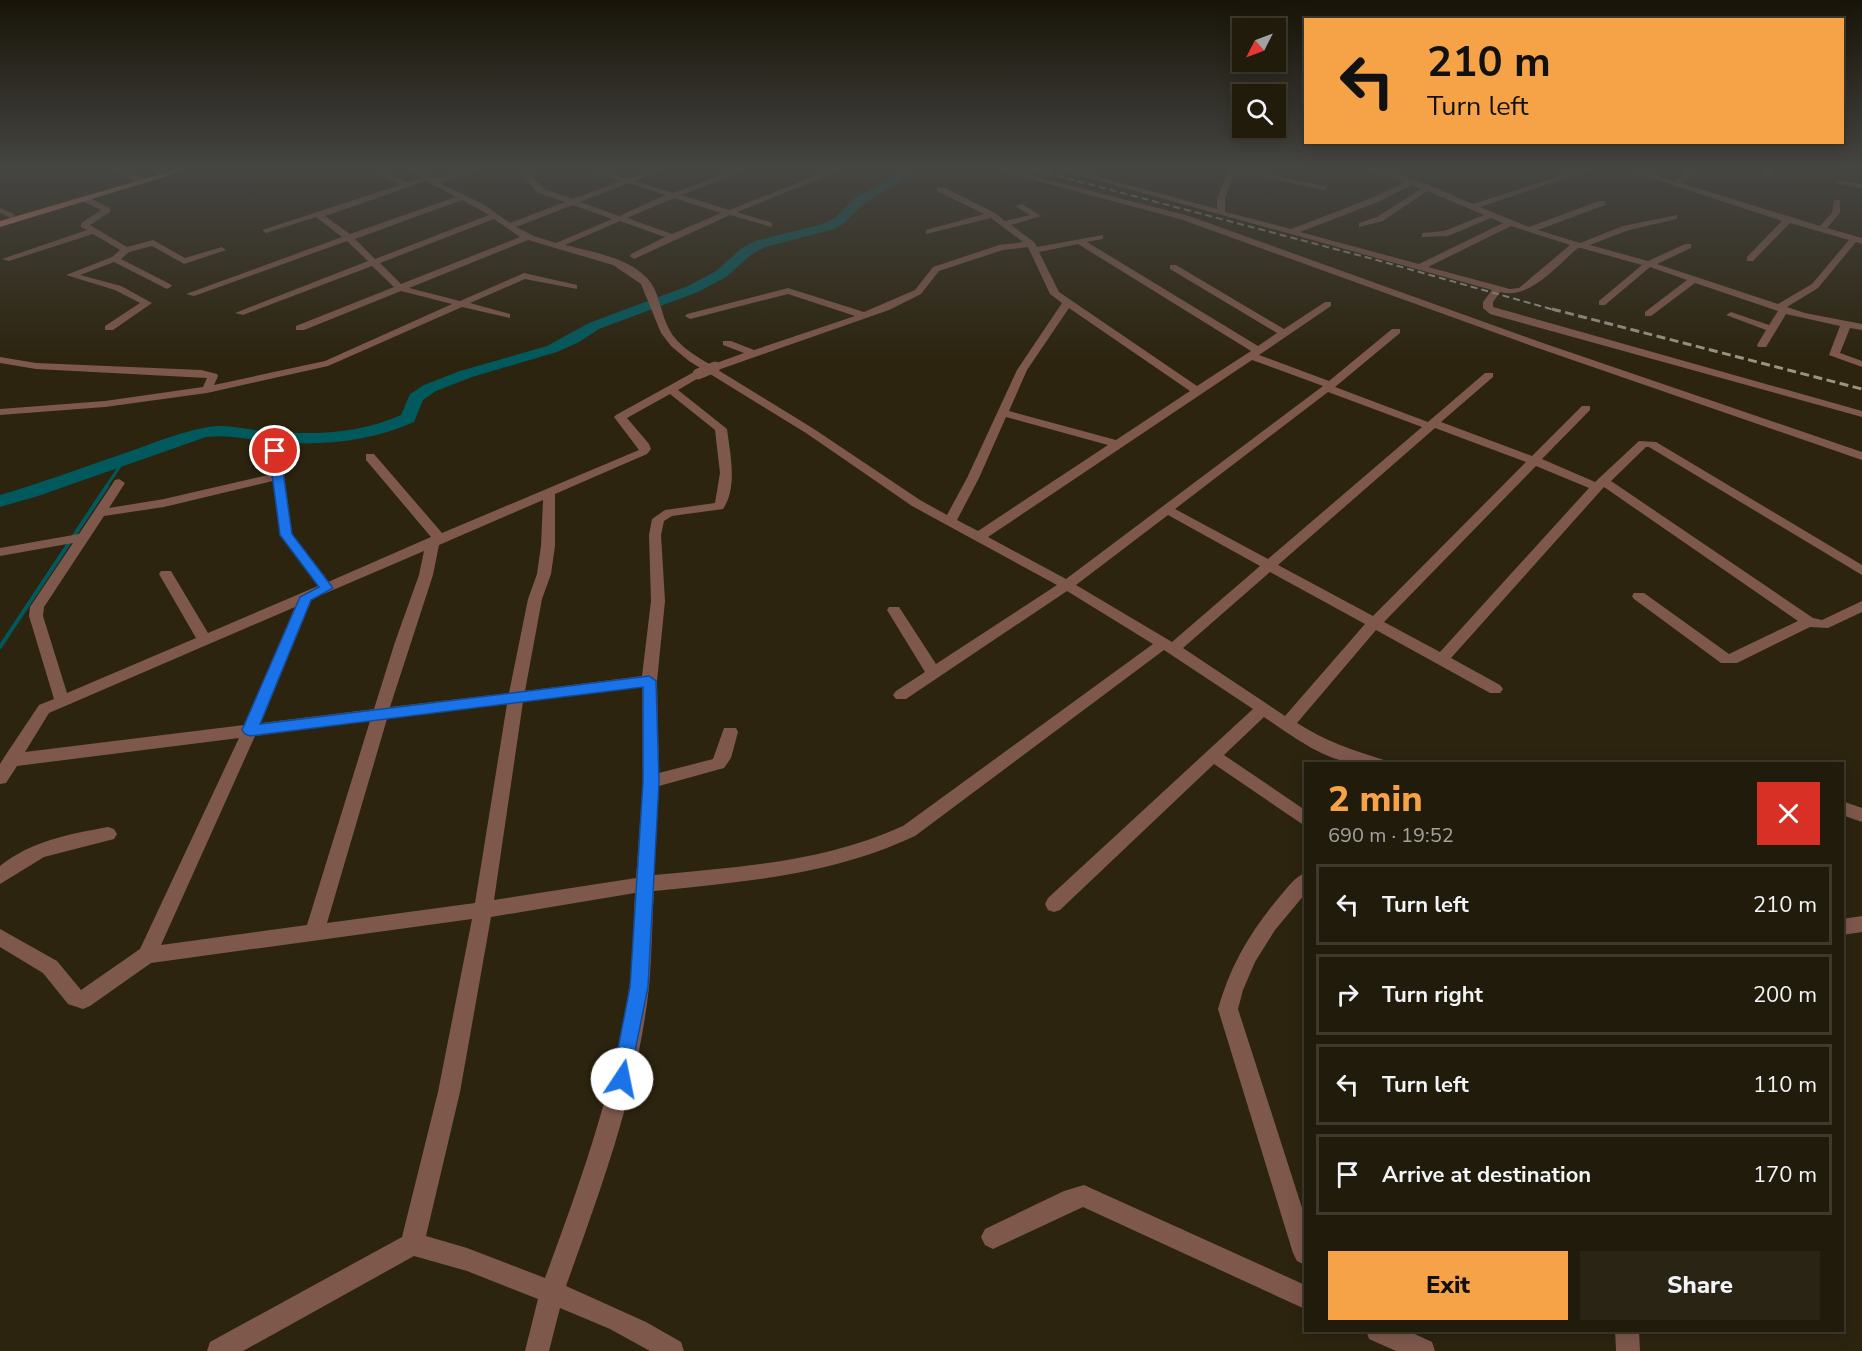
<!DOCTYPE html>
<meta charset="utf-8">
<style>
:root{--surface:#211b0b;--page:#292414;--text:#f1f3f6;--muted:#a2a19d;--line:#3e392c;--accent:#f5a346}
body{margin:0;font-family:"Nunito Sans",sans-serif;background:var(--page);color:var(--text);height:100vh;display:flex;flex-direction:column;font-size:22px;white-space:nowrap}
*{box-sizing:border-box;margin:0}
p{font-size:20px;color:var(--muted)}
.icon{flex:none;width:33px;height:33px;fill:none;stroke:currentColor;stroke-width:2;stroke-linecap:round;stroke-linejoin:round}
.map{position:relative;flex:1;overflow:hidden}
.sheet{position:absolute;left:1304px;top:762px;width:540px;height:570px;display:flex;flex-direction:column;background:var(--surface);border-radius:0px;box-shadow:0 3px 15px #0003,0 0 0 2px var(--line)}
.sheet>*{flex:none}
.hud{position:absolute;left:1304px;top:18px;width:540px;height:126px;border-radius:0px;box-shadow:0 3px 15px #0003,0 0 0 2px var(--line);background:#f5a346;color:#111;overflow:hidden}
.needle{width:39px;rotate:228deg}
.controls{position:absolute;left:1232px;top:18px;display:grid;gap:12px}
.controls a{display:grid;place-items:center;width:54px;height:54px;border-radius:0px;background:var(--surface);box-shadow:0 3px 15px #0003,0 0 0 2px var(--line);font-size:30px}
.pin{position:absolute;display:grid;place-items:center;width:51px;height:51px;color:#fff;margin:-26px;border:3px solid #fff;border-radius:50%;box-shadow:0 2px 6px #0007}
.me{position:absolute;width:66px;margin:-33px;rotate:11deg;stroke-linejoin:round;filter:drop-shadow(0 0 4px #0008)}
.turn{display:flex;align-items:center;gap:21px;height:126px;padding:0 24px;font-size:27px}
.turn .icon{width:78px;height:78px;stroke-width:2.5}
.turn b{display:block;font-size:42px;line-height:51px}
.round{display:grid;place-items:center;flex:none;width:63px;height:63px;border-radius:0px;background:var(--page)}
.headline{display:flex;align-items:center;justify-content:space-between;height:102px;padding:0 24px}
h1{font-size:36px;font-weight:800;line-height:45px;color:var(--accent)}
.button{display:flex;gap:12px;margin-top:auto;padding:12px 24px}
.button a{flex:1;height:69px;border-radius:0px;background:var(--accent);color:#111;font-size:24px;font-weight:800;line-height:69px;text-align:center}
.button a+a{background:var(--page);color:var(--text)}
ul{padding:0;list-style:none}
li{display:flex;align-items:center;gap:18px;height:81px;margin:0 12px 9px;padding:0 12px;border:3px solid var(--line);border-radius:0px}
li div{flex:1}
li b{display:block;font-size:22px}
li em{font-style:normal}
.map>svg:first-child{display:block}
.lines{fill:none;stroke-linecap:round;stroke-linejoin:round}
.stream-far1{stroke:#005a5d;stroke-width:3}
.stream{stroke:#005a5d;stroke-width:4}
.river{fill:#005a5d;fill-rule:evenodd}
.minor{fill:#7f584c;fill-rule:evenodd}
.major{fill:#d88971;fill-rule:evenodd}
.rail-far1{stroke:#9a9485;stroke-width:2;stroke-dasharray:7 4;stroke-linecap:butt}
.rail{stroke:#9a9485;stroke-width:3;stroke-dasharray:9 4.5;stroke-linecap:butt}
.minor-bridge{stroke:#7f584c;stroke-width:11}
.route{fill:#1a73e8;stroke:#114b97;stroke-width:1.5}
</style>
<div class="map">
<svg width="1862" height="1351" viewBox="0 0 1862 1351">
<rect width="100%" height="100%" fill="#2c240f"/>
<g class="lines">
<path class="stream-far1" d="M 106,487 L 124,460"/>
<path class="stream" d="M 0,647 L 107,486"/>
<path class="river" d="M 906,170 L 921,170 L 863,204 L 843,224 L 831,230 L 765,247 L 752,254 L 726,277 L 698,292 L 599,329 L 579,342 L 557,352 L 472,377 L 436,391 L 423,400 L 414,422 C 369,442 321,446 272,442 C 250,440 228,434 206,437 L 38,496 L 0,507 L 0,495 C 45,482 89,465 134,450 C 158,441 182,432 208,427 C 226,424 244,429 262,431 C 310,435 356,435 401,415 L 410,394 L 424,385 L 460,371 L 547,346 L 589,323 L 688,286 L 716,271 L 742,248 L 755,241 L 823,224 L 835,218 L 855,198 Z"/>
<path class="minor" d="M 113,170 L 124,170 L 144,179 L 137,181 Z
M 372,170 L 382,170 L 407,182 L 421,178 L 412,170 L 421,170 L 433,179 L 466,170 L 479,170 L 439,183 L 483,204 L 510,223 L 565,202 L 538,193 L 517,170 L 525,170 L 544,189 L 573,199 L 620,181 L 589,170 C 603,170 615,178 627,178 C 637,178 647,170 660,170 L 635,181 L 673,193 L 736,170 L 748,170 L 681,195 L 729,210 L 831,170 L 842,170 L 737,212 L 772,223 L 772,227 L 730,215 L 634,259 L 630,256 L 631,254 L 665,237 L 620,221 L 565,245 C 592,252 627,257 647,278 C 659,291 660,309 667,325 C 675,344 694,355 711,365 L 744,353 L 723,345 L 723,341 L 731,341 L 754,350 L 855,316 L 788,294 L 690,319 L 685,316 L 687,314 L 788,288 L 864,312 L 915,290 L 933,267 L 999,245 L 1023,242 L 991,218 L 926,234 L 926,230 L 984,214 L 937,191 L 937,187 L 943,187 L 995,213 L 1005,221 L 1030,215 L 1015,206 L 1022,204 L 1041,216 L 1011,225 L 1034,242 L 1037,247 L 1103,235 L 1103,239 L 1087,242 L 1258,346 L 1277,333 L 1170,269 L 1170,265 L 1176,265 L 1284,329 L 1325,302 L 1331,302 L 1331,306 L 1259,355 L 1329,381 L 1392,329 L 1400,329 L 1400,333 L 1335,387 L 1428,422 L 1485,373 L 1493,373 L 1493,377 L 1441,422 L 1532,456 L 1582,406 L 1590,406 L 1590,410 L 1542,459 L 1595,482 L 1639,441 L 1656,442 L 1862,565 L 1862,575 L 1649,447 L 1646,447 L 1611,481 L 1813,618 L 1822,620 L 1862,601 L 1862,612 L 1828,628 L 1810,627 L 1737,663 L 1721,663 L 1634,599 L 1632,596 L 1634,593 L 1644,593 L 1729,654 L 1798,621 L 1604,487 L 1451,658 L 1500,685 L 1503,689 L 1500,693 L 1490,693 L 1376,630 L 1297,723 C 1325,741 1352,750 1384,760 L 1386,764 C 1376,764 1367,764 1357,764 C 1323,760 1292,736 1264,717 L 1224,755 L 1305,810 L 1305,826 L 1214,764 L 1060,910 L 1054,912 L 1048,910 L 1045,904 L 1048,898 L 1253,709 L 1164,650 L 915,836 C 829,876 746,881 654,891 C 652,922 652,955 649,987 C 638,1089 601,1189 566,1286 L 646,1322 L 681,1342 L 684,1351 L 650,1351 L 610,1329 L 560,1308 L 549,1351 L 525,1351 L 538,1299 L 467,1271 L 414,1256 L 243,1351 L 207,1351 L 210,1342 L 402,1237 L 438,1092 L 472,919 L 151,963 L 90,1006 L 83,1009 L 68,1004 L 43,973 L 0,947 L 0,929 L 57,961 L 81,990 L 140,949 L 239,738 L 17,766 L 6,783 L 0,784 L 0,764 L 5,756 L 39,705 L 54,699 L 29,616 L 30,607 L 73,543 L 0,556 L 0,548 L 79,534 L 115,480 L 119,479 L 125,483 L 109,508 L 164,499 L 272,474 L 269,451 L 275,447 L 281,451 L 292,535 L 328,582 L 431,537 L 366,460 L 366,454 L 374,454 L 442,533 L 639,450 L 614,417 L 616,415 L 694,372 L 702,372 L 702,376 L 678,390 L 727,429 C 730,453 738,487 723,509 L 672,516 L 664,521 L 661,535 L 665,601 L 657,681 L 659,773 L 713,759 L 724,728 L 736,728 L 738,732 L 731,758 L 724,768 L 659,786 L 654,875 C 740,867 824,862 903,826 L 1153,644 L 1067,591 L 906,699 L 896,699 L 893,695 L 896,691 L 925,672 L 887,610 L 889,607 L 899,607 L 936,664 L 1057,585 L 912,506 L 806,433 L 689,361 L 671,346 L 661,333 L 641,284 L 613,265 L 528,240 L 409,288 L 460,301 L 524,273 L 577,285 L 577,289 L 525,279 L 470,303 L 510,314 L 510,318 L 462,307 L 328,366 L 207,393 L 105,407 L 0,415 L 0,409 L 105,401 L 203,387 L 207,378 L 36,369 L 0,363 L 0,357 L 36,363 L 201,370 L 217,374 L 218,376 L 214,385 L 325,361 L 452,304 L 401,291 L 304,330 L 296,330 L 296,326 L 394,287 L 372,266 L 243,315 L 235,313 L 368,261 L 347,241 L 194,296 L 186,294 L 342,237 L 316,217 L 266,233 L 262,230 L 400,185 ZM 426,181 L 456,197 L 350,234 L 325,216 ZM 628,183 L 666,195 L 619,216 L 580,202 ZM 674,198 L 721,213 L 672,234 L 627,218 ZM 462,200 L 489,215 L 375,259 L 355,239 ZM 573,205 L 612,219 L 556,243 L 534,236 L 516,227 ZM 494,219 L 520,237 L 401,284 L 380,263 ZM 1078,244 L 1251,351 L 1197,386 L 1059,292 L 1039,252 ZM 1028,247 L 1050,294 L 1062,303 L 1017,370 L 967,478 L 947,515 L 920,500 L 814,429 L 718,370 L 889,310 L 921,294 L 939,271 L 1003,250 ZM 1069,308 L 1190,391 L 1116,440 L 1009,411 L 1027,370 ZM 1252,360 L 1323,386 L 1066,579 L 988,537 ZM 1328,392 L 1422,427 L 1268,559 L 1175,509 ZM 670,394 L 715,430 L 720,473 L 715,503 L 665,510 L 652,519 L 649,535 L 651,601 L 642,676 L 525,691 L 542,599 L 551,574 L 555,546 L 555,494 L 647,454 L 651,449 L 649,444 L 627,418 ZM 1006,417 L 1108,445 L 978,531 L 957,520 L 979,478 ZM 1435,428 L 1526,462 L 1373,616 L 1278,565 ZM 1536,466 L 1589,488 L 1440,652 L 1384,622 ZM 273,481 L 280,535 L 318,586 L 208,633 L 171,571 L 161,571 L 159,574 L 196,638 L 67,693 L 43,616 L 44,607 L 104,516 L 164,507 ZM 543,500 L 541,546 L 537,574 L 528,599 L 509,693 L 390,707 L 433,575 L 439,545 ZM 1168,515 L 1260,566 L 1172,642 L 1076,585 ZM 424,551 L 419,575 L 395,642 L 374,709 L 261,723 L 312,599 ZM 1270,572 L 1365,624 L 1285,716 L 1183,648 ZM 295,607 L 244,725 L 25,752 L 49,713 ZM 642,687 L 643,782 L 636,878 L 494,900 L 523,702 ZM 507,704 L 475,903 L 327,923 L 387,719 ZM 370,721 L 307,925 L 161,945 L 255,736 ZM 635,893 C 633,925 634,958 629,989 C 614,1088 580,1184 545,1278 L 467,1248 L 426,1236 L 460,1092 L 491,917 Z
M 996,170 L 1010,170 L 1189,216 L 1540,342 L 1862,452 L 1862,460 L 1532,346 L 1183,220 Z
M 1060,170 L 1073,170 L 1217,209 L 1217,199 L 1228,171 L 1235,170 L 1225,199 L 1225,212 L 1291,229 L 1372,198 L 1405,182 L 1368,170 C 1404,170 1440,191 1473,204 L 1578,170 L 1590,170 L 1480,207 L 1529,227 L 1599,201 L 1605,201 L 1605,205 L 1538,230 L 1580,243 L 1623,226 L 1677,215 L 1677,219 L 1629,230 L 1590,245 L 1648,261 L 1685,244 L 1691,244 L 1691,248 L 1657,264 L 1778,304 L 1812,284 L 1849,240 L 1790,223 L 1753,261 L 1747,261 L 1747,257 L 1782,221 L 1627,170 L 1640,170 L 1674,181 L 1690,170 L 1699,170 L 1681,183 L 1820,226 L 1832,213 L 1834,200 L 1840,200 L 1840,213 L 1827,228 L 1862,238 L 1862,244 L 1856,242 L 1818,288 L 1787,307 L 1805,313 L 1862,324 L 1862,330 L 1850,328 L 1840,353 L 1862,361 L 1862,367 L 1829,355 L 1840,326 L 1786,314 L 1766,347 L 1758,347 L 1757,345 L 1766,330 L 1726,315 L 1731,312 L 1769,325 L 1778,311 L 1695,283 L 1651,316 L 1645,316 L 1645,312 L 1687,280 L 1650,267 L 1605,305 L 1599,305 L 1599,301 L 1642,265 L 1581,248 L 1578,248 C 1556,266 1530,300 1500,292 L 1493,302 L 1493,307 L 1862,411 L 1862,417 L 1490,314 L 1483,308 L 1483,302 L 1492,290 ZM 1412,185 L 1421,189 L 1377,217 L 1359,223 L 1359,227 L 1383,221 L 1427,191 L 1484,215 L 1444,231 L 1422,233 L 1422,237 L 1448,236 L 1491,218 L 1503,223 L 1419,264 L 1300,232 L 1378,202 ZM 1511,226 L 1570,245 L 1519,288 L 1510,289 L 1428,267 Z
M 1245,170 L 1324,186 L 1328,188 L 1324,190 L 1248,174 L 1245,174 Z
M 1767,170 L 1776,170 L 1769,178 L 1763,178 Z
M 1842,180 L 1862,184 L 1862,188 L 1839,184 L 1838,182 Z
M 82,197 L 88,197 L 110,208 L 110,212 L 90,225 L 127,247 L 153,240 L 185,258 L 222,247 L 226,250 L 184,264 L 152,246 L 129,252 L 121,259 L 170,284 L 172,286 L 167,289 L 114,262 L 80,275 L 121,286 L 152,303 L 113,330 L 105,330 L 105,326 L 140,303 L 115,290 L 66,275 L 112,257 L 120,250 L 93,234 L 9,261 L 2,259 L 87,230 L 81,227 L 81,223 L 101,210 L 82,201 Z
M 0,208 L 14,214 L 15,216 L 11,218 L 0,213 Z
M 1842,801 L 1862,808 L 1862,822 L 1842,815 Z
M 108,827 L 114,829 L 117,834 L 114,839 L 44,857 L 0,884 L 0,866 C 31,841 70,834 108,827 Z
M 1305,873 L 1305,894 L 1275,930 L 1255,962 L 1243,990 L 1238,1009 L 1305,1217 L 1305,1265 L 1297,1261 L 1293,1253 L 1218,1009 C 1230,965 1252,929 1281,895 C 1288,887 1295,877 1305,873 Z
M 1862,916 L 1862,932 L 1842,935 L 1842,919 Z
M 1084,1185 L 1305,1285 L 1305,1309 L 1083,1207 L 993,1249 L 985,1245 L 981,1237 L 985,1229 L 1064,1191 Z
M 1366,1330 L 1406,1330 L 1432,1342 L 1435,1351 L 1396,1351 L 1369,1339 Z
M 1615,1330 L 1639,1330 L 1640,1351 L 1616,1351 Z"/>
<path class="major" d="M 174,170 L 187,170 L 0,227 L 0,221 Z"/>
<path class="rail-far1" d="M 1035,170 L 1373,259 L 1558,311"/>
<path class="rail" d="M 1552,309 L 1862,389"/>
<path class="minor-bridge" d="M 698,374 L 715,367"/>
</g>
<linearGradient id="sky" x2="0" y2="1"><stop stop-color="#181408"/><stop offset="0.47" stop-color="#454542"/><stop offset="1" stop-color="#454542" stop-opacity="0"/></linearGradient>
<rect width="1862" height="359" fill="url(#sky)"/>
<path class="route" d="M 275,447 L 280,451 L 292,534 L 333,588 L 311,600 L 260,724 L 649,676 L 656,681 L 659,782 L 648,987 L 628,1086 L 622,1089 L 615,1086 L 612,1079 L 630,987 L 643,782 L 643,687 L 250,736 L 245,734 L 242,730 L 300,597 L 319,587 L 280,535 L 269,451 Z"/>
</svg>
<div class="controls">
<a><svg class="needle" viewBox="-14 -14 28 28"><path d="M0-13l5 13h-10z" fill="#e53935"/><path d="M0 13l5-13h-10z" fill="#a2a19d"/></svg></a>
<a><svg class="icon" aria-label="search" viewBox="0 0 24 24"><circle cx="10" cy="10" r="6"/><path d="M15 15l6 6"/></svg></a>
</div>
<div class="pin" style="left:275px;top:451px;background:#d93025"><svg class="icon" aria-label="arrive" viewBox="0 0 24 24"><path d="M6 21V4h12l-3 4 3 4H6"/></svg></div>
<svg class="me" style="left:622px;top:1079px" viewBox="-20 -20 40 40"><circle r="19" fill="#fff"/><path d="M0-13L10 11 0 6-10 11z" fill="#1a73e8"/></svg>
<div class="hud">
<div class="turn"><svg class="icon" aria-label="left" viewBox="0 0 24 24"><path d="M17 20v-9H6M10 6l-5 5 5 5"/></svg><div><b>210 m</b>Turn left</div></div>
</div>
<section class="sheet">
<div class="headline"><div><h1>2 min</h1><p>690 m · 19:52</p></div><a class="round" style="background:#d93025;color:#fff"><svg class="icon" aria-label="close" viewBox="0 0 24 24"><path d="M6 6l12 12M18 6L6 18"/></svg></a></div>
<ul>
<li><svg class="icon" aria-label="left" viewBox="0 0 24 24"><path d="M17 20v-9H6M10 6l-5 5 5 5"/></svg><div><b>Turn left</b></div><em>210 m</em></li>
<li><svg class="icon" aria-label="right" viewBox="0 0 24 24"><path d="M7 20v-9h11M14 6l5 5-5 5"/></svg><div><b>Turn right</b></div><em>200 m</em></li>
<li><svg class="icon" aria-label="left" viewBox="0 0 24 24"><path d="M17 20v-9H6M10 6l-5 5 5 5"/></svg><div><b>Turn left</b></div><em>110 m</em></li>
<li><svg class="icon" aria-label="arrive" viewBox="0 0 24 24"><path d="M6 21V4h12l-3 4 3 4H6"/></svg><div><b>Arrive at destination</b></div><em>170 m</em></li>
</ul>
<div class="button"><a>Exit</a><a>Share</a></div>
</section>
</div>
